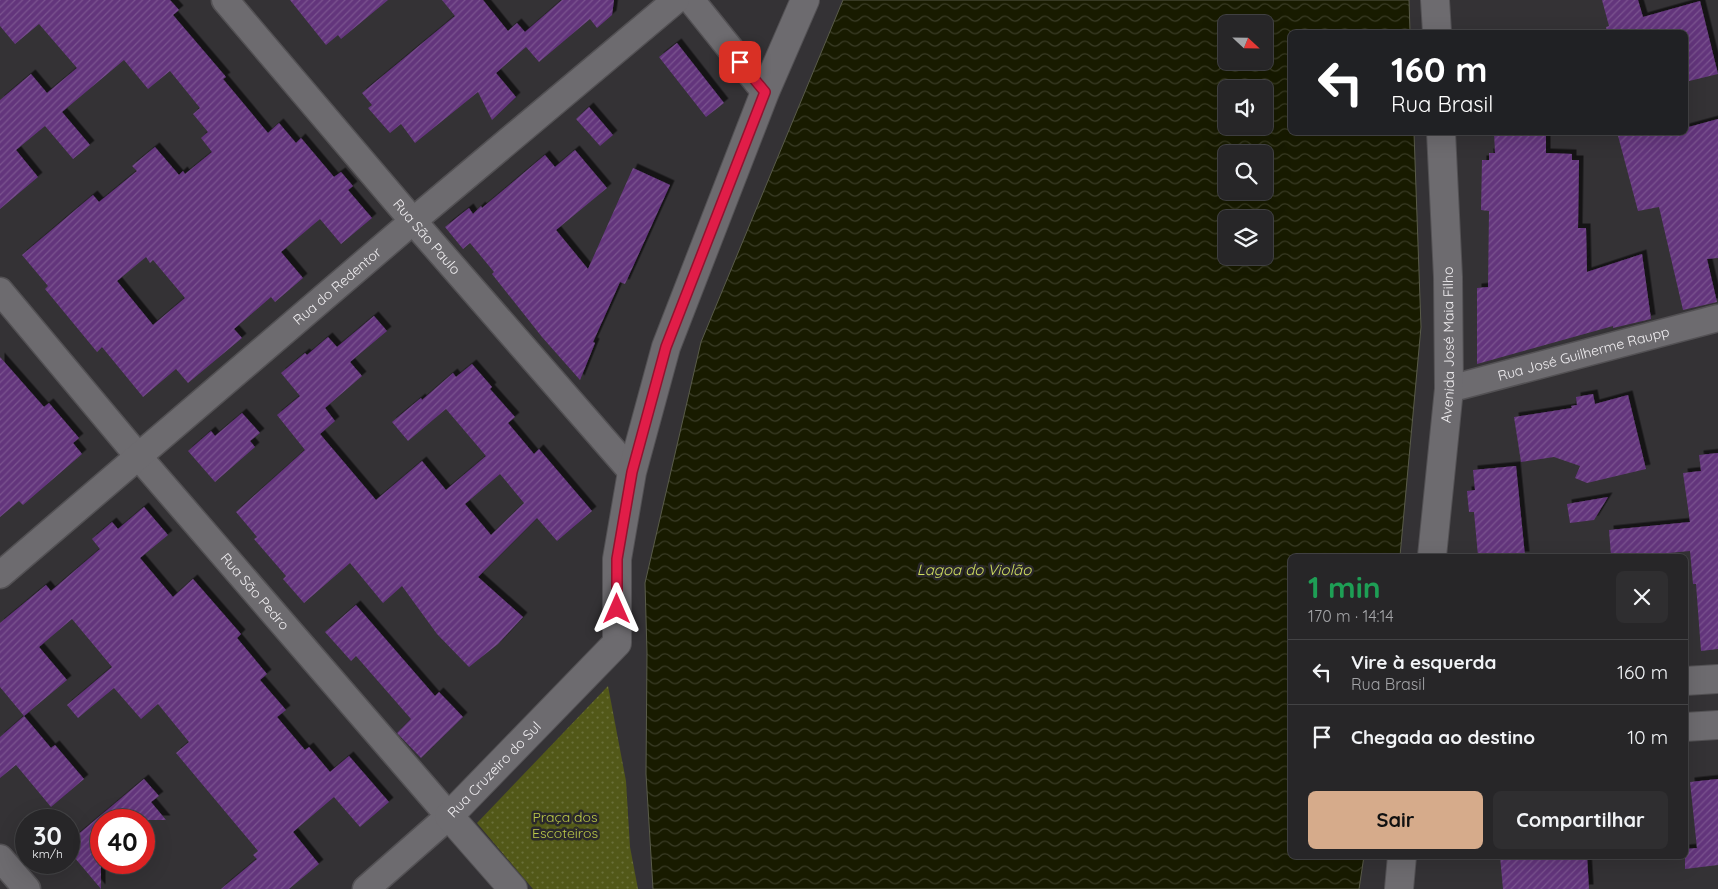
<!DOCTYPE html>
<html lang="pt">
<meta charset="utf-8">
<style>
:root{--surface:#272628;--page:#2f2e30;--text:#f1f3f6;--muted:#a4a5a8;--line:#434345;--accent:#d6ab8b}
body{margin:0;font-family:Quicksand,sans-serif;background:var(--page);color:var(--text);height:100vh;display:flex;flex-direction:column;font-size:19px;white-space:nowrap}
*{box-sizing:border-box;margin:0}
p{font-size:16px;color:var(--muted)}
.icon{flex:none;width:28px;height:28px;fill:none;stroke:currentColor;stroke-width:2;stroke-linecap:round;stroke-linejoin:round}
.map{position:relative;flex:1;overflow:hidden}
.drawer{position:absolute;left:1288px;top:554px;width:400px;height:305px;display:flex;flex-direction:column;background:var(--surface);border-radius:8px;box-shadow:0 5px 20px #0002,0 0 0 1px var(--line)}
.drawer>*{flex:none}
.banner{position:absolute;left:1288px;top:30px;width:400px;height:105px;border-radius:8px;box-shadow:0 5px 20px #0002,0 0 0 1px var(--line);background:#202124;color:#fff;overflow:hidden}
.needle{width:32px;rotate:112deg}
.fabs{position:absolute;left:1218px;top:15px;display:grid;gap:10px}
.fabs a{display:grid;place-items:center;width:55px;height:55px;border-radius:8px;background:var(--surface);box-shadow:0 5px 20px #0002,0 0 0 1px var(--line);font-size:25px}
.speed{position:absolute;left:15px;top:809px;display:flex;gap:10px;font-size:25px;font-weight:700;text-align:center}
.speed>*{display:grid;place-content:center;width:65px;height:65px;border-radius:50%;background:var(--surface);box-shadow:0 5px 20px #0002,0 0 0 1px var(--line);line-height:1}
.speed small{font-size:12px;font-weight:400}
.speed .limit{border:8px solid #d22;background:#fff;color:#111}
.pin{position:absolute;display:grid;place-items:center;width:42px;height:42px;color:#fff;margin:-21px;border-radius:10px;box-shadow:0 2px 8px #0006}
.me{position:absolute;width:55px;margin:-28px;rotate:0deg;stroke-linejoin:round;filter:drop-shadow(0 0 4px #0008)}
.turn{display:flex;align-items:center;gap:18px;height:105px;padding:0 20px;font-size:22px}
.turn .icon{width:65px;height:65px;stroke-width:2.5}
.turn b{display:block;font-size:35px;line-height:42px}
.round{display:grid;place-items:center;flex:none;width:52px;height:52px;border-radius:8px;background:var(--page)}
.head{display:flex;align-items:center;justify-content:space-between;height:85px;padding:0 20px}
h1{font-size:30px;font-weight:700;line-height:38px;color:#1e9e55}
.primary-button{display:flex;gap:10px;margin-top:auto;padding:10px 20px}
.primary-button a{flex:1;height:58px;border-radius:8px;background:var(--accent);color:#111;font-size:20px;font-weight:700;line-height:58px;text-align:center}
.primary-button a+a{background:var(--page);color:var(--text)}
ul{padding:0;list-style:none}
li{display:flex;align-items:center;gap:15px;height:65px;padding:0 20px;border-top:1px solid var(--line)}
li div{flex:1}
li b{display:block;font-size:19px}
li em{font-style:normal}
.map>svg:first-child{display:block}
.grass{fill:url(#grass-dots)}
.water{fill:url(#water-waves);stroke:#595b49;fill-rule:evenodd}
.building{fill:url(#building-hatch);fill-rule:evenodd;filter:url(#shadow)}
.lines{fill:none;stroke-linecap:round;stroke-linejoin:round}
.street-casing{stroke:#535154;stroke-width:29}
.secondary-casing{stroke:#535154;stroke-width:30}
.street{stroke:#6d6b6f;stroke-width:26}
.secondary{stroke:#6d6b6f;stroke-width:28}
.route-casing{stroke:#92132f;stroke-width:12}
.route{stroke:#e11d48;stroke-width:9}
.labels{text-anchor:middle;stroke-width:5;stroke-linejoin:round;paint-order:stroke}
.street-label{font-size:14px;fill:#f1eff2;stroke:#2a282b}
.park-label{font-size:14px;fill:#bdca49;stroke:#2a282b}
.water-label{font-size:15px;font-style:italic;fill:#d1df60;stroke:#2a282b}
</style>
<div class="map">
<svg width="1718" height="889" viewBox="0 0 1718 889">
<defs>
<pattern id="grass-dots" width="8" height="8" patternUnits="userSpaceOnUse" patternTransform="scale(1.25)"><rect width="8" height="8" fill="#525818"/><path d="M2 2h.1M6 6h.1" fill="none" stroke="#6b703a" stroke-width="1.8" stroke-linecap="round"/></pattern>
<pattern id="water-waves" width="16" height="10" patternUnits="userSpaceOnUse" patternTransform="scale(1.25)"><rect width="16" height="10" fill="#181b00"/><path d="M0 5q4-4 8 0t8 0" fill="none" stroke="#3a3c26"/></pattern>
<pattern id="building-hatch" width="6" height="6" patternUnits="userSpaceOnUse" patternTransform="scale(1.25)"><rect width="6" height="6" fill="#63367c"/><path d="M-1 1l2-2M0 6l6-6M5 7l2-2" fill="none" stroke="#7a538f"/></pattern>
<filter id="shadow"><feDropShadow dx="4.5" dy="-4.5" stdDeviation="0" flood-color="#0009"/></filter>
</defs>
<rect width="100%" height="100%" fill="#343235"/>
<path class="grass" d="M 608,686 L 626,781 L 630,847 L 638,889 L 533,889 L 477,823 Z"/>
<path class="water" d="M 843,0 L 1409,0 L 1410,32 L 1290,32 L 1290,132 L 1414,133 L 1421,327 L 1400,556 L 1290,556 L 1290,856 L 1364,856 L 1359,889 L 653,889 L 646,774 L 647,653 L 645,583 L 701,342 ZM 1226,24 L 1264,24 L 1264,61 L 1226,61 ZM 1226,89 L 1264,89 L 1264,126 L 1226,126 ZM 1226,154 L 1264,154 L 1264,191 L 1226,191 ZM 1226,219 L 1264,219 L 1264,256 L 1226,256 Z"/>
<path class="building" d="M 0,0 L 170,0 L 179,10 L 173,15 L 226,77 L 223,79 L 268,133 L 279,123 L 296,143 L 301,138 L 334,177 L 341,172 L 353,186 L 348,190 L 372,218 L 341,244 L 320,219 L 281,252 L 303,278 L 275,302 L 271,297 L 234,329 L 242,338 L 188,383 L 176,369 L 143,397 L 102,347 L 97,352 L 45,289 L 48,286 L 22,255 L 93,195 L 99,202 L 137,171 L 132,166 L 155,147 L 179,175 L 183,171 L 185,174 L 212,152 L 201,138 L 208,132 L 193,114 L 200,108 L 170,71 L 148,89 L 124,60 L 62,112 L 90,145 L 73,159 L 45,126 L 16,150 L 38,177 L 0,209 L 0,100 L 31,74 L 47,93 L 77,68 L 39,24 L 15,44 L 0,26 ZM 146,257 L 150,263 L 153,260 L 185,298 L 153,325 L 117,281 Z
M 290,0 L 388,0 L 341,39 L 338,35 L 326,45 Z
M 442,0 L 483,0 L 508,31 L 517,23 L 525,32 L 562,0 L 614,0 L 612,15 L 597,28 L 590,19 L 539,62 L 526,47 L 496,73 L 516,97 L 492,120 L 478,92 L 415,143 L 401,124 L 390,133 L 368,108 L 372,105 L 362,93 L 455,16 Z
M 1602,0 L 1638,0 L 1643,17 L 1700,1 L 1718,74 L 1685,82 L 1685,32 L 1607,32 L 1606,27 L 1609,26 Z
M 677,43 L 724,103 L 706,117 L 659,57 Z
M 589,107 L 613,135 L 600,146 L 576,119 Z
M 1718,119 L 1718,258 L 1707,259 L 1717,302 L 1683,310 L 1659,207 L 1638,211 L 1617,132 L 1685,132 L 1685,128 Z
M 1494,132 L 1546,132 L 1546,153 L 1572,154 L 1572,160 L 1579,160 L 1578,228 L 1586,228 L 1587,272 L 1642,254 L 1651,319 L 1613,328 L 1613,326 L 1477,364 L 1477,288 L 1488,287 L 1489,211 L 1481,210 L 1482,160 L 1489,160 L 1489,153 L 1495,153 Z
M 575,150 L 607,188 L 556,230 L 588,269 L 633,168 L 670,185 L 625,284 L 620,282 L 593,342 L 595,343 L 580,380 L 542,337 L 492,274 L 494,272 L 470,243 L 463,249 L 445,227 L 469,208 L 473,214 L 481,206 L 482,208 L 545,155 L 555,167 Z
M 374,316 L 387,331 L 350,362 L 362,376 L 325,408 L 335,421 L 320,434 L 376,500 L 422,461 L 446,490 L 486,456 L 446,409 L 408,441 L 392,422 L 421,398 L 422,400 L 453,373 L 456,377 L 472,364 L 492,387 L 490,389 L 515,417 L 508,423 L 534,454 L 539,449 L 592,511 L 557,541 L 537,518 L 478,577 L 523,617 L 498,644 L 469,667 L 437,634 L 402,586 L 383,603 L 350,563 L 304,603 L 283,579 L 286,576 L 254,539 L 257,537 L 236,512 L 305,450 L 277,415 L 300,396 L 281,373 L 305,353 L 307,355 L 328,337 L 337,347 ZM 500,474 L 524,503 L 491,535 L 465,504 Z
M 0,357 L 44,407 L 49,403 L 79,438 L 73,443 L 82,454 L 23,505 L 19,501 L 0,517 Z
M 1593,394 L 1595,404 L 1628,395 L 1646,469 L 1587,483 L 1575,478 L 1580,466 L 1554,457 L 1521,462 L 1514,417 L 1572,408 L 1571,406 L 1577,405 L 1576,397 Z
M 242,413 L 260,433 L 250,441 L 255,447 L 215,482 L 188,451 L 211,431 L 215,436 Z
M 1718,453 L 1718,649 L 1701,651 L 1696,584 L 1693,584 L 1690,551 L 1637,556 L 1611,556 L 1609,530 L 1690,522 L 1683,473 L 1701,471 L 1699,455 Z
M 1516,466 L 1525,556 L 1478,556 L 1474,512 L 1469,512 L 1467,491 L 1475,490 L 1473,470 Z
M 1608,497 L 1594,520 L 1570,523 L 1567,504 Z
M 144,507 L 168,535 L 140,558 L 173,597 L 193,579 L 241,634 L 237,638 L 267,674 L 260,680 L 286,710 L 277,717 L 305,750 L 309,747 L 330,772 L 349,756 L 389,802 L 360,827 L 334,797 L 293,832 L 319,864 L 289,889 L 221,889 L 257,859 L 253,855 L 258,851 L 176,753 L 189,742 L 158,704 L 141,719 L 114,688 L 78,718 L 67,705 L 112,667 L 72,619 L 39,647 L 67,680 L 24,716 L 0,687 L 0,623 L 46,585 L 51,591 L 100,549 L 92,539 L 112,522 L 118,529 Z
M 356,605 L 435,696 L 439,692 L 463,717 L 421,758 L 397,733 L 411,719 L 356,656 L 351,661 L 325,632 Z
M 24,716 L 51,748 L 55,745 L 84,779 L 51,807 L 16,765 L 0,778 L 0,737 Z
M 144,779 L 159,796 L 151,802 L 166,820 L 101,820 L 101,889 L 69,851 L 69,842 Z
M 1718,779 L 1718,865 L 1685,869 L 1685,849 L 1697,848 L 1690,782 Z
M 1500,856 L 1587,856 L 1589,889 L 1503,889 Z"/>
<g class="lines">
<defs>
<g id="street">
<path id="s1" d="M 225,0 L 413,221 L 632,472"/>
<path d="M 691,0 L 765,92"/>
<path id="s2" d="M 0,291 L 138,456 L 449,816 L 366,889"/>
<path id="s3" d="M 1449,389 L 1718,318"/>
<path id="s4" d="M 0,575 L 413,221 L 676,0"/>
<path d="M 0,858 L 27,889"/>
</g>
<g id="secondary">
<path d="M 1435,0 L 1437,32"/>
<path id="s5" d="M 1432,556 L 1449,389 L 1448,277 L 1441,132"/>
<path d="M 1685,681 L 1718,679"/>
<path d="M 1685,727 L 1718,725"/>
<path id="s6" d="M 513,889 L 449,816 L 617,643 L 617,559 L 632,472 L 666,347 L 765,92 L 805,0"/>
<path d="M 1399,889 L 1402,856"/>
</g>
</defs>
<use href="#street" class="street-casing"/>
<use href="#secondary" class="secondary-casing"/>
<use href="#street" class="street"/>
<use href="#secondary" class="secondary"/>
</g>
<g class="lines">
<defs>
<path id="route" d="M 617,609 L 617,559 L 632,472 L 666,347 L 765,92 L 740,62"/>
</defs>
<use href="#route" class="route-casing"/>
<use href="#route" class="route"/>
</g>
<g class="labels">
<g class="street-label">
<text dy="5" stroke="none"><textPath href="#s1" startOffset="311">Rua São Paulo</textPath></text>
<text dy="5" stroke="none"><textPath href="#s4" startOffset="444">Rua do Redentor</textPath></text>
<text dy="5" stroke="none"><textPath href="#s5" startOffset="212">Avenida José Maia Filho</textPath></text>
<text dy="5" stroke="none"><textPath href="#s3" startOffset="139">Rua José Guilherme Raupp</textPath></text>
<text dy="5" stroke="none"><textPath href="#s2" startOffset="394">Rua São Pedro</textPath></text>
<text dy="5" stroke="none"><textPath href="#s6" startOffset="162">Rua Cruzeiro do Sul</textPath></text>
</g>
<g class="park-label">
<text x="565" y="822">Praça dos<tspan x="565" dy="16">Escoteiros</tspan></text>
</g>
<g class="water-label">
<text x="974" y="575">Lagoa do Violão</text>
</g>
</g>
</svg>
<div class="fabs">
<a><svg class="needle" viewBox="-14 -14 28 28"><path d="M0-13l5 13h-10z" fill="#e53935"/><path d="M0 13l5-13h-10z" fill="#a4a5a8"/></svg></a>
<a><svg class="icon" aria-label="sound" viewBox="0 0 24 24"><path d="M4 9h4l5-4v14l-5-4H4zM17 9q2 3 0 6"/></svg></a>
<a><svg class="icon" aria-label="search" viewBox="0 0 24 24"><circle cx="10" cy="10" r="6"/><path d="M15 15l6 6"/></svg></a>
<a><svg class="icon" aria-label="layers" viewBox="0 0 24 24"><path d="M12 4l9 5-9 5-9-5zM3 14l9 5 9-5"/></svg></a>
</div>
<div class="speed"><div>30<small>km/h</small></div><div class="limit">40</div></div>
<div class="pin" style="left:740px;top:62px;background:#d93025"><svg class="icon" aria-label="arrive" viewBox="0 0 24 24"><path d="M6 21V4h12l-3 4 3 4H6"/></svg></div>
<svg class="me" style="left:617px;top:609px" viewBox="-20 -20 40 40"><path d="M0-17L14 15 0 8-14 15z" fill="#e11d48" stroke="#fff" stroke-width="4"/></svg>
<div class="banner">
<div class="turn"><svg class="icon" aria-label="left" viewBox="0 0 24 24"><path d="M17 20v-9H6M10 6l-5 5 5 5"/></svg><div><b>160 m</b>Rua Brasil</div></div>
</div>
<section class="drawer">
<div class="head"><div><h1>1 min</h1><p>170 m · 14:14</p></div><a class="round"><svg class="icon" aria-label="close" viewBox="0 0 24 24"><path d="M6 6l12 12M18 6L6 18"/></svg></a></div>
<ul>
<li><svg class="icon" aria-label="left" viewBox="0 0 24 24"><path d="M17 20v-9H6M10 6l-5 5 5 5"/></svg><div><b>Vire à esquerda</b><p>Rua Brasil</p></div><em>160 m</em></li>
<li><svg class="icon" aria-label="arrive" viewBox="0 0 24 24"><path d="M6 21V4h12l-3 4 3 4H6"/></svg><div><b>Chegada ao destino</b></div><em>10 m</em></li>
</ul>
<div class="primary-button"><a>Sair</a><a>Compartilhar</a></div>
</section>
</div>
